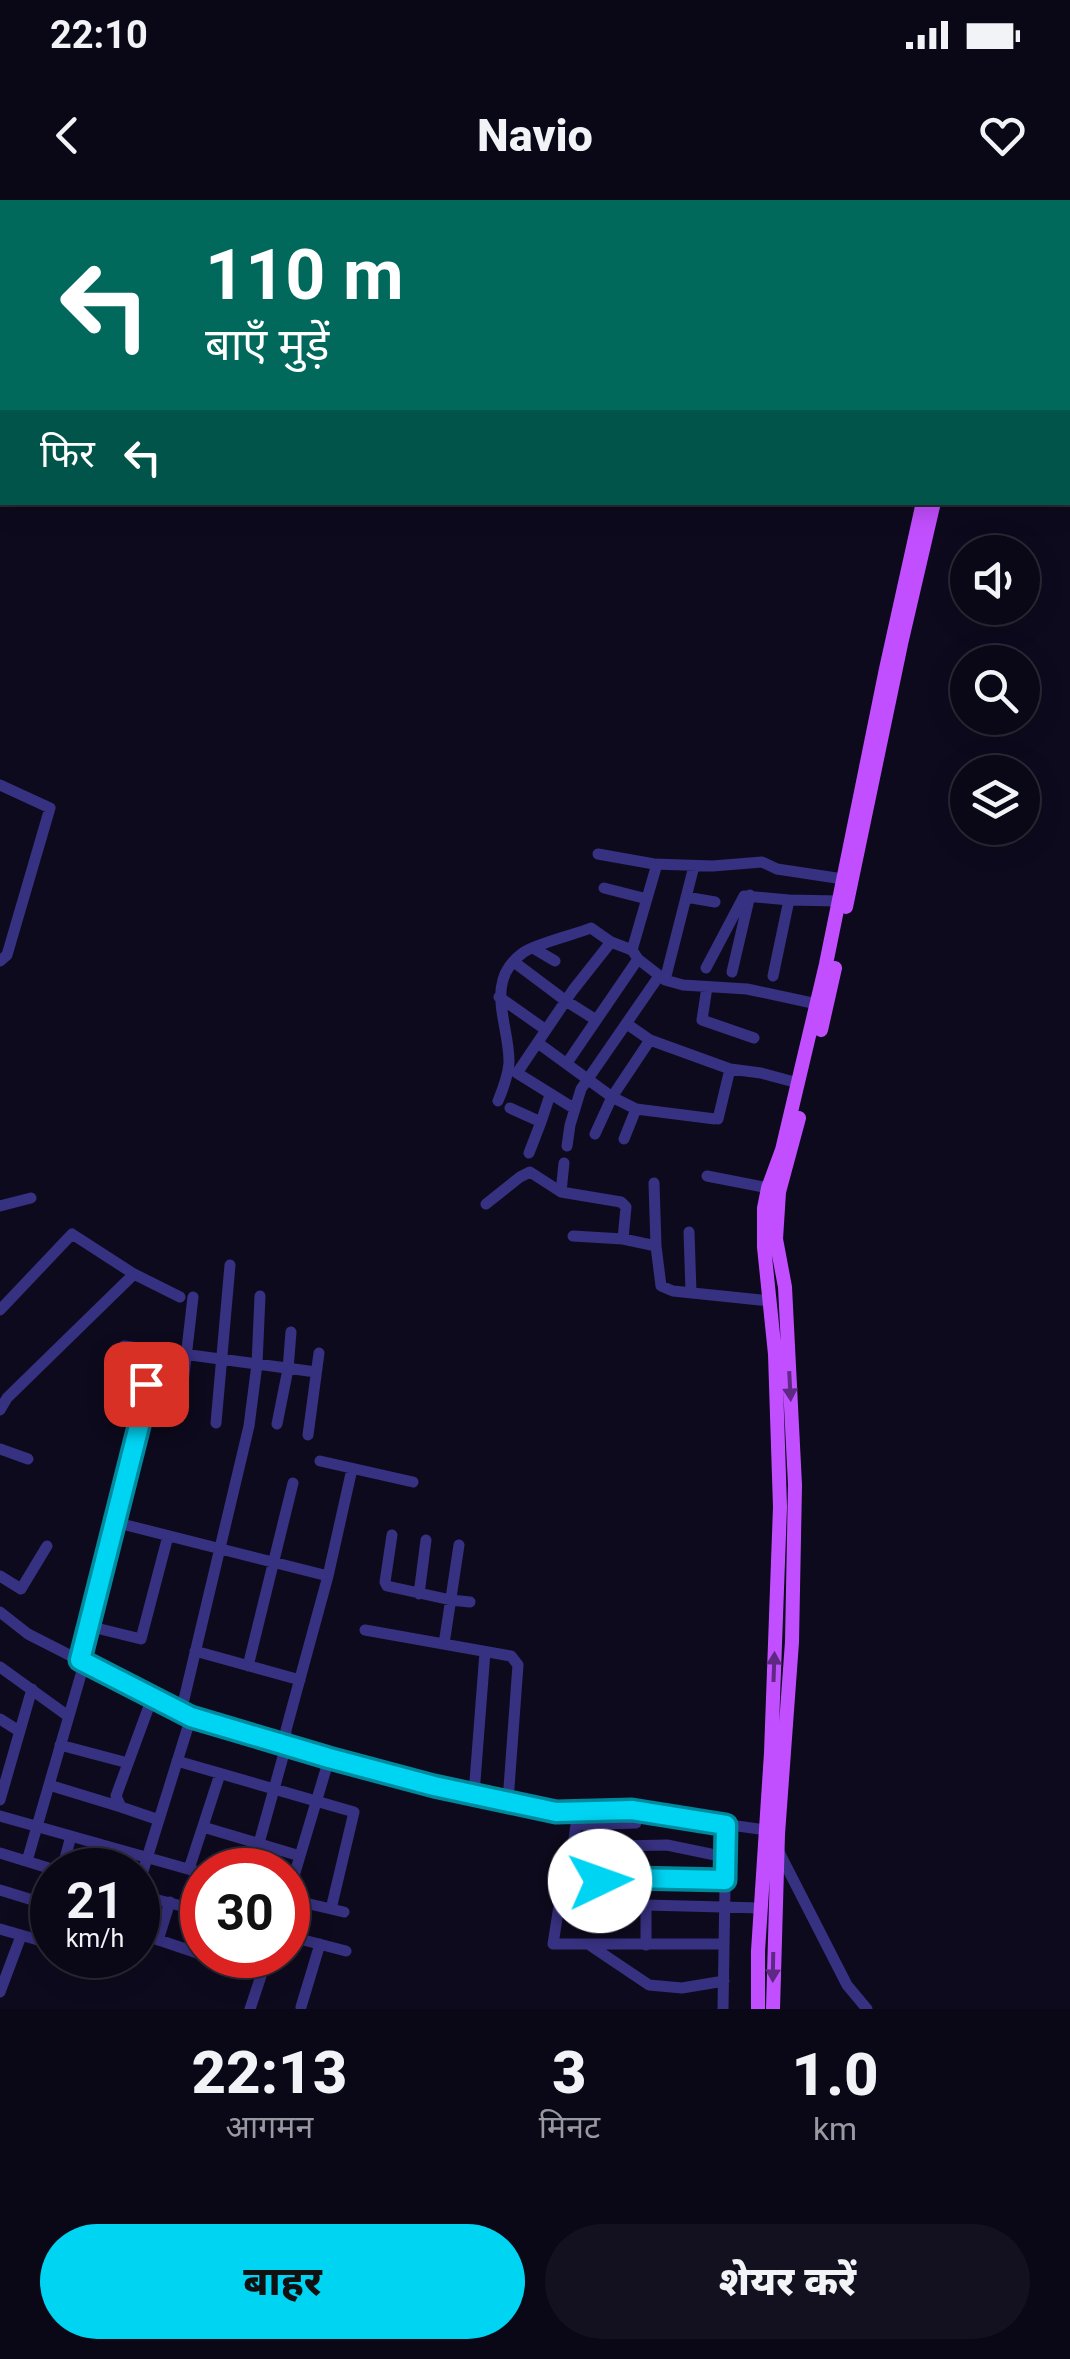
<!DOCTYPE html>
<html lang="hi">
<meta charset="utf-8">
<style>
:root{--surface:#0a0816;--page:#13111f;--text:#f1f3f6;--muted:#999aa1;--line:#2a2935;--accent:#00d4f3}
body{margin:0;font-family:Roboto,"Noto Sans Devanagari",sans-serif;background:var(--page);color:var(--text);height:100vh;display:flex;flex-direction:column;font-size:38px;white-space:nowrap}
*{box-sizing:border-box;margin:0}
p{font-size:32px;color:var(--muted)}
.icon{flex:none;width:55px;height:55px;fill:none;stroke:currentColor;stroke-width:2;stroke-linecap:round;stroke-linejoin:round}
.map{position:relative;height:1809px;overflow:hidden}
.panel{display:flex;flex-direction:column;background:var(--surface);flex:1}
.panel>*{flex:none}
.banner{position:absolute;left:0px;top:0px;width:1070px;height:305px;box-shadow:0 5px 25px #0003,0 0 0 2px var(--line);background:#00695c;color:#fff;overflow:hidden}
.fabs{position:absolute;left:950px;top:335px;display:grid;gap:20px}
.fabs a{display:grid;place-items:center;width:90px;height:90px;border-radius:50%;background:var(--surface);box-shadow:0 5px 25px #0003,0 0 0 2px var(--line);font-size:50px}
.speed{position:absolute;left:30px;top:1648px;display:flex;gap:20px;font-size:50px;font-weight:700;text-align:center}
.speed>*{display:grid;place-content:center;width:130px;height:130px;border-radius:50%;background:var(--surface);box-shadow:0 5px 25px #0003,0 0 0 2px var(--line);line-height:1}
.speed small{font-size:25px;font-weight:400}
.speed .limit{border:15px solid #d22;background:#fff;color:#111}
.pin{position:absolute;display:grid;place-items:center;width:85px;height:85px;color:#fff;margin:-42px;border-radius:20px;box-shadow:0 5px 15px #0006}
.me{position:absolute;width:110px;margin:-55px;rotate:87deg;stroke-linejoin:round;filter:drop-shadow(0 0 8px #0008)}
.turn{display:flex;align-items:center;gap:35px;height:210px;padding:0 40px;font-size:45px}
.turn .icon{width:130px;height:130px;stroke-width:2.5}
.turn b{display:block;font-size:70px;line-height:85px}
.then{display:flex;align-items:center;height:95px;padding:0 40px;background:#0003;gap:20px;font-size:38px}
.eta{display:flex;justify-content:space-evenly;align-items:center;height:170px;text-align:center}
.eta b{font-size:60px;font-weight:800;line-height:70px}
.button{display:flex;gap:20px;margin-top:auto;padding:20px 40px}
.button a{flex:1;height:115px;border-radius:60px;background:var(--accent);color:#111;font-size:40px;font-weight:800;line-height:115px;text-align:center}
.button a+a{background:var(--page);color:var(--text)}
.status{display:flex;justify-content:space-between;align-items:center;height:70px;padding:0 50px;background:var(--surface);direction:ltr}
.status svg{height:28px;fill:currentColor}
header{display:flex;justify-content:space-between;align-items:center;height:130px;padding:0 40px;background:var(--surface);font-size:45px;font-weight:800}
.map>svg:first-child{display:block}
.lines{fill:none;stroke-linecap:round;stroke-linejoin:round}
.minor{stroke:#373181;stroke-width:11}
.major{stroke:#c24fff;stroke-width:14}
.oneway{fill:#5f2983}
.route-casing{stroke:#008a9e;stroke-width:25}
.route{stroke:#00d4f3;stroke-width:18}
</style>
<div class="status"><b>22:10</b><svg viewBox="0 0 49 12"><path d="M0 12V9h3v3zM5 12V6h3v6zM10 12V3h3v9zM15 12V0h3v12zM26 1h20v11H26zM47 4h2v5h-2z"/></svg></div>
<header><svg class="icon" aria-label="back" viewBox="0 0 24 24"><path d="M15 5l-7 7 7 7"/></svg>Navio<svg class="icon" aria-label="heart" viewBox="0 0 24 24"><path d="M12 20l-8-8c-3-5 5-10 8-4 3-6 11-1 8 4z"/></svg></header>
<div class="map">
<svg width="1070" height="1809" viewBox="0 0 1070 1809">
<rect width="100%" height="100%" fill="#0e0a1e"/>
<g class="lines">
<path class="minor" d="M 104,0 L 104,2
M 122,0 L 123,2
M 163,0 L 163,2
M 192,0 L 192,2
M 400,0 L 417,2
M 524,0 L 524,2
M 590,0 L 590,2
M 683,0 L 684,2
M 10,2 L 10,0
M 72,2 L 72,0
M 497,2 L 497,0
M 651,2 L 659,0
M 769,2 L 769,0
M 822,2 L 826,2
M 0,113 L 2,107
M 1068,125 L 1070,125
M 0,153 L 2,153
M 1068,254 L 1070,246
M 1068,298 L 1070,298
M 0,585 L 50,608 L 7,755 L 0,761
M 598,654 L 654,664 L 713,666 L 762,662 L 777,669 L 843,679
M 604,688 L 647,699
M 686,697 L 715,702
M 533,748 L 555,761
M 632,750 L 657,664
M 514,762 L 566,801 L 596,820
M 706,768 L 744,696 L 789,700 L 839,701
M 732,772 L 750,695
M 773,776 L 789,700
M 665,780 L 694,666
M 707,787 L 702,820 L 754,838
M 499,797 L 546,830
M 650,840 L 730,869 L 761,873 L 798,883
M 538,843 L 612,897 L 636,909 L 624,939
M 567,863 L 638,759
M 498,901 C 503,889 508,876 509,863 C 510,825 482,781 524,752 C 535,744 576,734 591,728 L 611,742 L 632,750 L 638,759 L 665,780 L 683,785 L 747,789 L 817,804
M 510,908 L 541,922 L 550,895
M 575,909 L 517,873 L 573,790 L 611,742
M 636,909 L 715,919
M 718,919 L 730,869
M 595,934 L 612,897 L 650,840 L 627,824
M 567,946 L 570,925 L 581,889 L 659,776
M 529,953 L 541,922
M 564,963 L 561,992 L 621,1002 L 626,1007 L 623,1039
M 707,976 L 768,988
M 654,983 L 656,1046 L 661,1086 L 673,1091 L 770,1101
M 486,1004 L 520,977 L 530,972 L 561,992
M 0,1006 L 31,998
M 689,1032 L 691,1092
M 573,1036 L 623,1039 L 656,1046
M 0,1110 L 72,1034 L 134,1074 L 180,1097
M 124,1146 L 316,1172
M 0,1210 L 7,1198 L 134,1074
M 179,1218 L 193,1097
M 216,1223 L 230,1065
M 277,1224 L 288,1169 L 291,1132
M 308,1235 L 319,1153
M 0,1249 L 28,1259
M 320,1261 L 413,1282
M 114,1322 L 328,1376
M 392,1335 L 385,1382 L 387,1386 L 451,1400 L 470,1402
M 0,1376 L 21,1389 L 47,1346
M 419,1394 L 426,1340
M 0,1412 L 28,1434 L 191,1517 L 329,1559 L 434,1586 L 556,1612 L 631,1611 L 766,1630
M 88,1426 L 141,1439 L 168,1336
M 365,1430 L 511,1456 L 518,1465 L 508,1601
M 444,1444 L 459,1345
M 195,1451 L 300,1480
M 79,1460 L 141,1218 L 151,1150
M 248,1466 L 293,1283
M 0,1467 L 68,1516
M 152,1498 L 116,1596 L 121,1607 L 159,1620
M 181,1512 L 249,1226 L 257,1164 L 260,1096
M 0,1519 L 19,1531
M 60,1545 L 128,1563
M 177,1561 L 354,1612 L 331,1709
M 49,1585 L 121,1607
M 474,1594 L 485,1452
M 0,1600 L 32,1489
M 0,1616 L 202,1673
M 636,1623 L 576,1625 L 567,1684 L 559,1706 L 553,1744 L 724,1744
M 203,1627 L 300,1656
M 259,1643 L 286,1546 L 286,1530 L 328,1376 L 352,1269
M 572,1647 L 667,1645 L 725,1657
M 779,1652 L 847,1785 L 867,1809
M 0,1653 L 55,1670
M 27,1661 L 84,1464
M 189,1669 L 220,1574
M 62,1670 L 71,1636
M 99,1670 L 105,1646
M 632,1679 L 632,1645
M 567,1684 L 632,1679 L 725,1680
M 138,1687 L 191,1517
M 0,1690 L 52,1706
M 138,1695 L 202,1711
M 288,1696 L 329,1559
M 288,1699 L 344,1712
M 646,1705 L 646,1745
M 559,1706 L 646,1705 L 761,1708
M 0,1729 L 52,1744
M 138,1733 L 227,1763 L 230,1755
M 288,1736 L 346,1751
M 158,1740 L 170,1702
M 40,1741 L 52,1702
M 591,1746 L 649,1785 L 682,1788 L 724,1781
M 92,1755 L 102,1758
M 0,1792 L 21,1736
M 301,1807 L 320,1744
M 250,1809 L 268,1755
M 723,1809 L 726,1625"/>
<path class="major" d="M 982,2 L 983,0
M 992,2 L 993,0
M 846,707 L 901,444 L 934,302
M 821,830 L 835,768
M 758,1809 L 758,1751 L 771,1553 L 780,1307 L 775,1154 L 764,1047 L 764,1008 L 768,988 L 782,950 L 826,764 L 886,469 L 923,302
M 773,1809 L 778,1634 L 792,1442 L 795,1285 L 785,1087 L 776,1039 L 779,992 L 799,918"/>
</g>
<defs><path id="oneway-solid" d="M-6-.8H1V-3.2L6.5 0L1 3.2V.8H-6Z" transform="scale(2.5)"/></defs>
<g class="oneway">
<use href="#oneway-solid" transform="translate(790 1186) rotate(87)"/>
<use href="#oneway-solid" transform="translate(774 1467) rotate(-88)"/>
<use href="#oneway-solid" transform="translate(773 1767) rotate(91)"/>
</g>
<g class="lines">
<defs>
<path id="route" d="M 146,1184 L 141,1218 L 80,1460 L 191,1517 L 329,1558 L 434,1586 L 556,1612 L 632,1610 L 726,1625 L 725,1680 L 632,1678 L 600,1681"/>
</defs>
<use href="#route" class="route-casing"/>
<use href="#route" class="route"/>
</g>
</svg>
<div class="fabs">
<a><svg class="icon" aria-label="sound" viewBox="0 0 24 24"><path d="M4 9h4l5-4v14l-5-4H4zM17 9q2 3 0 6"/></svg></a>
<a><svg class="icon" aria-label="search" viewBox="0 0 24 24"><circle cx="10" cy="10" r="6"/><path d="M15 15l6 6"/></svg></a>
<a><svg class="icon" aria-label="layers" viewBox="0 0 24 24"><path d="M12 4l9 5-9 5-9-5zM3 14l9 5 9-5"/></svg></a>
</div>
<div class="speed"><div>21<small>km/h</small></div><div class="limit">30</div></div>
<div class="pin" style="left:146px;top:1184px;background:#d93025"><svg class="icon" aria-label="arrive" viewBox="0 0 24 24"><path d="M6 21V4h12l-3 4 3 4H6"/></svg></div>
<svg class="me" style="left:600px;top:1681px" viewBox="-20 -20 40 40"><circle r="19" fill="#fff"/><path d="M0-13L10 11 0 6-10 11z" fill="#00d4f3"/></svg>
<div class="banner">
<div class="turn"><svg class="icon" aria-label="left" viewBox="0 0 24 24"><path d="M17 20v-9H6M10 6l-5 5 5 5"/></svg><div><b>110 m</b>बाएँ मुड़ें</div></div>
<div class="then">फिर<svg class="icon" aria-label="left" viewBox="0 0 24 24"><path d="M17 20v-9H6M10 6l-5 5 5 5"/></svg></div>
</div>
</div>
<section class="panel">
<div class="eta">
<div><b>22:13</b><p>आगमन</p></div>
<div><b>3</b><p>मिनट</p></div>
<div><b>1.0</b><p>km</p></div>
</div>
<div class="button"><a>बाहर</a><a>शेयर करें</a></div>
</section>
